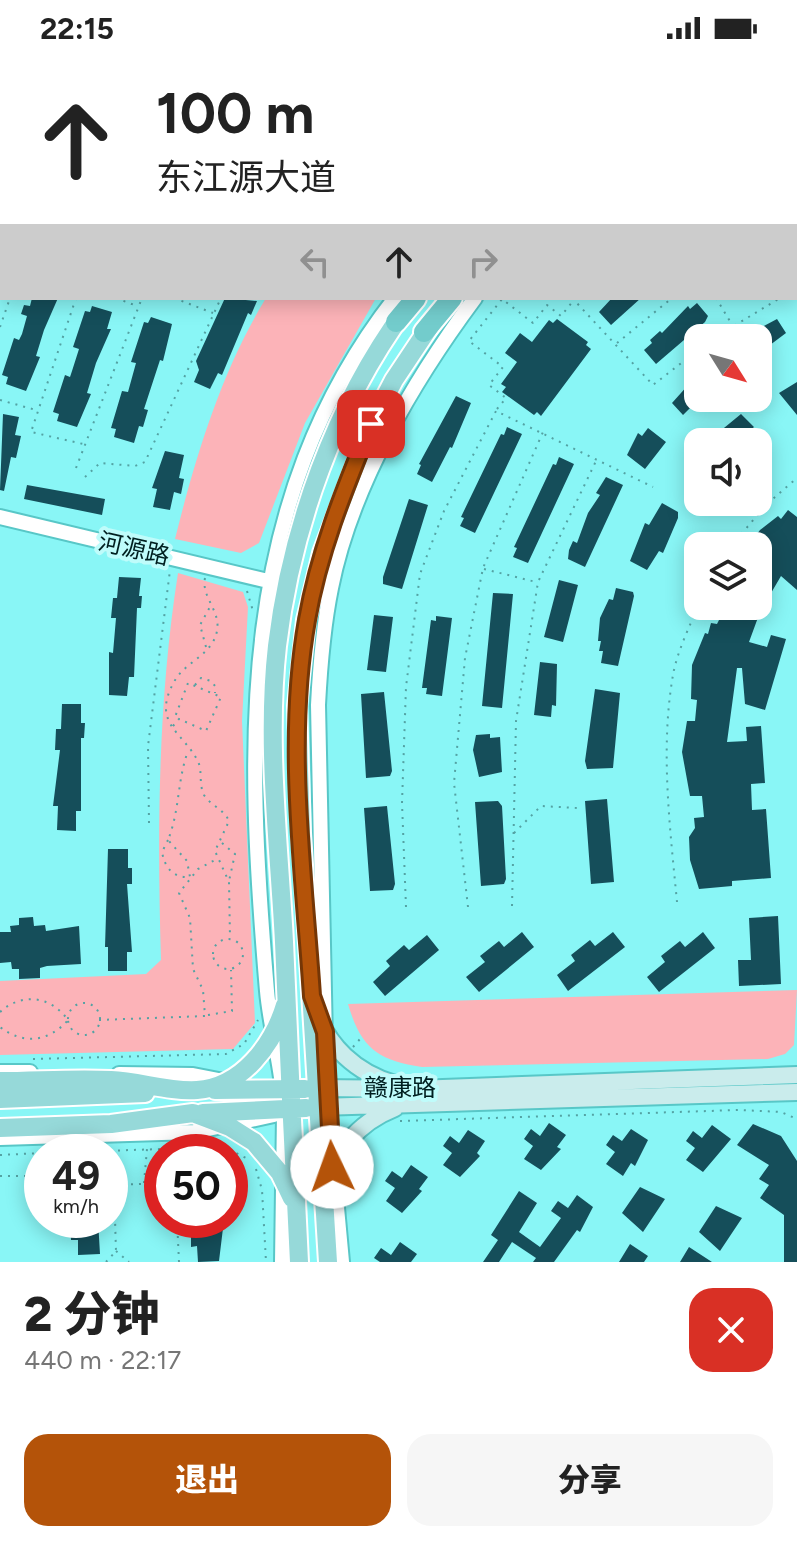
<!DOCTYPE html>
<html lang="zh">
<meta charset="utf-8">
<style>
:root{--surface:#fff;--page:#f6f6f6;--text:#222;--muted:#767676;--accent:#b45309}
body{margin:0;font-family:Figtree,"Noto Sans SC",sans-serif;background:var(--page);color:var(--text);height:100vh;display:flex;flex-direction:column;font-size:30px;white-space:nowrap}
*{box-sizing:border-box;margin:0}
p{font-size:26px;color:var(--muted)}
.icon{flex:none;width:44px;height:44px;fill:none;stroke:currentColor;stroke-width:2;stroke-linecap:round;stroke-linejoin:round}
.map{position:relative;height:1206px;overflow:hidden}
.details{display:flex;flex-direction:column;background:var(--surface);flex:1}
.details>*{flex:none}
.top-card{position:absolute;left:0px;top:0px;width:798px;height:244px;box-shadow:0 4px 20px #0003;background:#fff;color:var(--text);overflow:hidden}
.needle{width:52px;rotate:127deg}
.tools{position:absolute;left:684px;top:268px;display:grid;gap:16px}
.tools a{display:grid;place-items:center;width:88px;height:88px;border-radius:16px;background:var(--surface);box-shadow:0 4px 20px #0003;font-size:40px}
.speed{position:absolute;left:24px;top:1078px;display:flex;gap:16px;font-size:40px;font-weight:700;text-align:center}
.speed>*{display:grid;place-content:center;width:104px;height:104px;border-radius:50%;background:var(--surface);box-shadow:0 4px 20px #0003;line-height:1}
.speed small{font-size:20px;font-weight:400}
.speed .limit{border:12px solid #d22;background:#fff;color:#111}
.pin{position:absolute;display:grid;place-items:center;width:68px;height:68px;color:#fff;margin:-34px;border-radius:16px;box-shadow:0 4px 12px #0006}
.me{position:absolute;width:88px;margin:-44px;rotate:357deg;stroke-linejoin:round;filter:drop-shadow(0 0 6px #0008)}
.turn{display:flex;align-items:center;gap:28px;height:168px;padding:0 24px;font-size:36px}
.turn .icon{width:104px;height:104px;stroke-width:2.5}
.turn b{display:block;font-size:56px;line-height:68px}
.lanes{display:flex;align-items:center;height:76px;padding:0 24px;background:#0003;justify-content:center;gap:40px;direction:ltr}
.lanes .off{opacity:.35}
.round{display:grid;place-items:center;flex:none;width:84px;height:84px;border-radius:24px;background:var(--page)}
.overview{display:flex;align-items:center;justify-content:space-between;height:136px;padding:0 24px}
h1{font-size:48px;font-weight:800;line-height:60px}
.button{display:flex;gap:16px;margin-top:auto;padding:16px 24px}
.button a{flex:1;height:92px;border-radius:24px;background:var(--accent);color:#fff;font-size:32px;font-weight:800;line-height:92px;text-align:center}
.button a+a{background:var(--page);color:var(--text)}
.status{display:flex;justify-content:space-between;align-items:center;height:56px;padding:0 40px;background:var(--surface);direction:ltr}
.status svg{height:22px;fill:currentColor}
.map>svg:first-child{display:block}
.green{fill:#fcb3b8}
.building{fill:#154e5a}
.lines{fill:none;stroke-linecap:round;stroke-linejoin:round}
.tertiary-casing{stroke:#58c7c7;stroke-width:18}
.secondary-casing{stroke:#58c7c7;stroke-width:20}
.primary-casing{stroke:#fff;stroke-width:22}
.trunk-casing{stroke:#fff;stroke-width:24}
.path{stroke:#54a2a3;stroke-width:2;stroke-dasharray:2 6;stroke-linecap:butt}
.tertiary{stroke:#fff;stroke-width:14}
.secondary{stroke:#caecec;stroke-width:16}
.primary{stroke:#96d9d9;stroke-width:18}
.trunk{stroke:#73cccc;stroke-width:20}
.route-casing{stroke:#753606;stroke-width:20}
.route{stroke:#b45309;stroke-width:14}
.labels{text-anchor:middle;stroke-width:8;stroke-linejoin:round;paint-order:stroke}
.street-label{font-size:24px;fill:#001f20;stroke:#bffcfb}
</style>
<div class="status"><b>22:15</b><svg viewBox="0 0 49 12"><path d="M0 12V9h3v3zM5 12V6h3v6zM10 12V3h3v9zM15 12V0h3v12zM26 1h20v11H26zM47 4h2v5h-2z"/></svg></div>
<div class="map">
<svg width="797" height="1206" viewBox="0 0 797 1206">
<rect width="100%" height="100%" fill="#89f6f6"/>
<path class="green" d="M 266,242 L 376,242 L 305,367 L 259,487 L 241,497 L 175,483 C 196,399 221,316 266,242 Z
M 178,517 L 243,536 L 248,551 L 242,665 L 255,967 L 233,993 L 0,999 L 0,925 L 146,918 L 161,904 C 157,774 158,645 178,517 Z
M 797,934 L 794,989 L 785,998 L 768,1003 L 422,1011 C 377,1004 361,992 348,948 Z"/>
<path class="building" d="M 32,242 L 58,242 L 44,274 L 36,300 L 40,301 L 26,335 L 6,328 L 8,321 L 2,319 L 14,282 L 19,284 L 22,278 L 27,260 L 21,258 L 24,249 L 30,250 Z
M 225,242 L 257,245 L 251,259 L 248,257 L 222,319 L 218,317 L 210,333 L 194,326 L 199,314 L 196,305 Z
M 612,242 L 641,242 L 611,269 L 599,256 Z
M 697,247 L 708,260 L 705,266 L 656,308 L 644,294 L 652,287 L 650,284 L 660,275 L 662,277 L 688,250 L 690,253 Z
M 92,250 L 112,256 L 107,273 L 111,273 L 96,307 L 87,337 L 91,338 L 77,371 L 57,365 L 59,358 L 53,356 L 65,319 L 70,321 L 72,315 L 79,293 L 73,291 L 85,255 L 90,256 Z
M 151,261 L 172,268 L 163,305 L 160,304 L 144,353 L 148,354 L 143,371 L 139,370 L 134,387 L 114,381 L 116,373 L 111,372 L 122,335 L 128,336 L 136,307 L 131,306 L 144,266 L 148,267 Z
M 557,263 L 588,286 L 586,289 L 591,293 L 541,360 L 537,356 L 534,359 L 502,336 L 506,331 L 501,328 L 517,306 L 505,297 L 520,277 L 532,286 L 549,264 L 553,267 Z
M 777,263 L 786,277 L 758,298 L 758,282 L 741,282 Z
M 698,318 L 698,344 L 683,359 L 672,347 Z
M 797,326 L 797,359 L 779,337 Z
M 456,340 L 471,347 L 452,392 L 450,391 L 432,426 L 417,418 L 421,409 L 419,408 Z
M 3,358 L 19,361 L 15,379 L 21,380 L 16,402 L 11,401 L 4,435 L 0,434 Z
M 741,358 L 754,371 L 741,383 L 717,386 L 713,381 Z
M 507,371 L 522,378 L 475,477 L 460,470 L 464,462 L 461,461 L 501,378 L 504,379 Z
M 648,372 L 666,386 L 645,413 L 627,399 L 638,377 L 642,380 Z
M 165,395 L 184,399 L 179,422 L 184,423 L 181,438 L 174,436 L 170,454 L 153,451 L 157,433 L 152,432 Z
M 559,401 L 574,408 L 528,507 L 513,501 L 517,492 L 514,491 L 553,408 L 556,409 Z
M 606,421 L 623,429 L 585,511 L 568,503 L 569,494 L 573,485 L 577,487 L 588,457 L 600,439 L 596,437 Z
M 27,429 L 105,443 L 102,459 L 24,443 Z
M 409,443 L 428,449 L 402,533 L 383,528 L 383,521 Z
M 662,447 L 678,456 L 678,462 L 663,497 L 659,495 L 647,514 L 630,505 L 645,467 L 649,469 Z
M 788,454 L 797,461 L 797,534 L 781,520 L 760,556 L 749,586 L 767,591 L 771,579 L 786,583 L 765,654 L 745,648 L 742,612 L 737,612 L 727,686 L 747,685 L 746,671 L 761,670 L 765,727 L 751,728 L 752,754 L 766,753 L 771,822 L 732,825 L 732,830 L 699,833 L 690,804 L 689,781 L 695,772 L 694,762 L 704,761 L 702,740 L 690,740 L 682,696 L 687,665 L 695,665 L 697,644 L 691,643 L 692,609 L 705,577 L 708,578 L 711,567 L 717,568 L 726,550 L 741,555 L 744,550 L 758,550 L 758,490 L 748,490 L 760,474 L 778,460 L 781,463 Z
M 119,521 L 141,522 L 139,540 L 142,540 L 141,552 L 137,552 L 134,621 L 129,621 L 127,640 L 109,639 L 109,596 L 113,597 L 116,562 L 111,562 L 113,542 L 117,542 Z
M 559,524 L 578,529 L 563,586 L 544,581 Z
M 616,532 L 633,536 L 634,540 L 618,610 L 601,607 L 603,595 L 599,595 L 601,585 L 598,585 L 600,562 L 609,543 L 613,544 Z
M 493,537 L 513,538 L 502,652 L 482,650 Z
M 374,559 L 393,561 L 386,616 L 367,614 Z
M 436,560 L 452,562 L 442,640 L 426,638 L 427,632 L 422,632 L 431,564 L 436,565 Z
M 540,606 L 557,608 L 556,650 L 552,649 L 551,661 L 534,659 Z
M 595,633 L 620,637 L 613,712 L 587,713 L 585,705 Z
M 384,636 L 392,715 L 390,720 L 366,722 L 361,638 Z
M 62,648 L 81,648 L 81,667 L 85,667 L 84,682 L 81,682 L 81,755 L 76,755 L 76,775 L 57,774 L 58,750 L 53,750 L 60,694 L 55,694 L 56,673 L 61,673 Z
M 490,678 L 490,682 L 500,681 L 502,716 L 479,721 L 473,694 L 476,679 Z
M 607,743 L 614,826 L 591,828 L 585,745 Z
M 498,745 L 502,750 L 506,823 L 504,828 L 481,830 L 475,746 Z
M 387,750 L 395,828 L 393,834 L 370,835 L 364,752 Z
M 108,793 L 128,793 L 128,812 L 132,812 L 132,828 L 127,828 L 132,896 L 127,896 L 127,915 L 108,915 L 108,891 L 105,891 Z
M 778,860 L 781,928 L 739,930 L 738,904 L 751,904 L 749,862 Z
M 33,861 L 34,870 L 45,869 L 46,875 L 79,870 L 81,908 L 47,910 L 40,912 L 40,922 L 19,923 L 19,913 L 12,913 L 11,906 L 0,907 L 0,876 L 11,876 L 10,870 L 19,869 L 19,862 Z
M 522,876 L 534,891 L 479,936 L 466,921 L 485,906 L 480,900 L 499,885 L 504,891 Z
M 613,876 L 625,891 L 568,935 L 557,919 L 575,905 L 571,899 L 590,884 L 595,890 Z
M 703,876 L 715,892 L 659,936 L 647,921 L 665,906 L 661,900 L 680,885 L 685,891 Z
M 427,879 L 439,894 L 385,940 L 373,926 L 390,910 L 386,905 L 404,889 L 409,894 Z
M 549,1067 L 566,1079 L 557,1091 L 561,1093 L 541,1114 L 524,1103 L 533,1090 L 524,1083 L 531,1073 L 540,1080 Z
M 753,1068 L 781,1080 L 797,1105 L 797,1206 L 784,1206 L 784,1159 L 760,1142 L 769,1129 L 759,1123 L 769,1109 L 737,1089 Z
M 712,1069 L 731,1083 L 703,1116 L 686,1104 L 695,1092 L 686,1085 L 693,1075 L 702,1082 Z
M 631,1073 L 648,1084 L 635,1110 L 631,1107 L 623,1120 L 606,1108 L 615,1096 L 606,1089 L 613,1079 L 622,1085 Z
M 468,1074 L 485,1085 L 477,1097 L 480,1100 L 460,1121 L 443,1109 L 452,1097 L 443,1090 L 450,1080 L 459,1087 Z
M 411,1109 L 428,1121 L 419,1133 L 422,1135 L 402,1157 L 386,1145 L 395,1132 L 385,1125 L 392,1115 L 402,1122 Z
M 640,1131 L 665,1143 L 643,1176 L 622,1157 Z
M 519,1135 L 537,1147 L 519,1176 L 540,1191 L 561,1162 L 551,1155 L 558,1145 L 568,1152 L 577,1139 L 593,1151 L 580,1176 L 577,1174 L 554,1206 L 533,1206 L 536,1202 L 512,1186 L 499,1206 L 483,1206 L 498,1184 L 491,1179 Z
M 716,1150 L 742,1162 L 720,1195 L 699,1176 Z
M 70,1164 L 98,1164 L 100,1198 L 78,1199 L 78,1184 L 71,1184 Z
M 191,1164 L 224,1164 L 219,1205 L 198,1206 L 197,1190 L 191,1191 Z
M 400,1186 L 417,1198 L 411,1206 L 380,1206 L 374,1202 L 381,1192 L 391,1199 Z
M 630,1188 L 648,1200 L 644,1206 L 619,1206 Z
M 689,1191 L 712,1206 L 680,1206 Z"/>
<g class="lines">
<defs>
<path id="tertiary" d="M 656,2 L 659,0
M 796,28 L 797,28
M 0,461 L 268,525
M 0,1016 L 30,1016
M 119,1018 L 193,1019 L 229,1026
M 283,1038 C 280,1003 270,970 267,935 C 246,691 235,447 395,242
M 0,1082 L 194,1076 L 274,1059
M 282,1206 L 284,1058
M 342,1206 L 326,1032 L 318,649 C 320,610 323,571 331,532 C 351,430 414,324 475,242"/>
<path id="secondary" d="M 15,2 L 16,0
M 30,2 L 31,0
M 0,27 L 2,23
M 0,51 L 2,48
M 314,951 C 327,990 356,1017 395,1028
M 319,1032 L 416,1033 L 797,1019
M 320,1051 L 797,1036
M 326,1135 C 334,1096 357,1067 395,1052"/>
<path id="primary" d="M 683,2 L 687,0
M 796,17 L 797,16
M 0,1025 C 37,1025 75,1022 111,1024 C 139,1025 169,1036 197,1034 C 242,1031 273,989 285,949
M 215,1034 L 305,1033
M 0,1043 L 145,1037
M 203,1057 L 306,1052
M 0,1072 L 111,1068 L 193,1057 L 230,1071 L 254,1086 L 280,1117 L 292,1142
M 299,1206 C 293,1099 289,993 284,886 C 279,789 266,687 277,590 C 291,473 335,349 405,254
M 328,1206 L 301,777 L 297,650 L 306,564 L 322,497 L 371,368 L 394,324 L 432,267"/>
<path id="trunk" d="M 725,2 L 730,0
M 789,2 L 794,0
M 396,266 L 416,242
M 424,276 L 452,242"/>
</defs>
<use href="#tertiary" class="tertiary-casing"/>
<use href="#secondary" class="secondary-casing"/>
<use href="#primary" class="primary-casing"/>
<use href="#trunk" class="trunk-casing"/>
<path class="path" d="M 97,0 L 100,2
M 285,0 L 287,2
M 75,2 L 76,0
M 149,2 L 151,0
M 221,2 L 222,0
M 295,2 L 297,0
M 390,2 L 392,0
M 796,104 L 797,104
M 0,119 L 2,115
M 0,171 L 2,172
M 796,174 L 797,174
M 796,233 L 797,233
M 76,242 L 31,376 L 83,388
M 116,242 L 137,250
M 174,242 L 213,257
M 576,242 L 574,244 L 653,329 L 698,294
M 716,242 L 731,267
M 0,271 L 10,242
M 714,282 L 780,242
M 617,287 L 672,242
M 0,344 L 36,354
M 497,353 L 506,342 L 489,329 L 503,311 L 469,285 L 502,243 L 533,267 L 547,249 L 561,260 L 574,244
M 76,412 L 142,242
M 85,421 L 100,407 L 135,410 L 145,406 L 221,242
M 731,490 L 767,448 L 797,422
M 484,513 L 536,526
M 205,522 C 201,541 221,555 217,575 C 212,600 184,606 174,626 C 150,669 186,677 199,708 C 202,717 199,729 204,739 C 211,750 224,753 229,765 L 215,795 L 229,826 L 230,882
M 247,535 L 253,555
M 206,591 L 200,569 L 211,549
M 195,629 L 201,622 L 211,625 L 215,630 L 215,637
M 173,670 L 179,663 L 175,661 L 188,627 L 221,641 L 206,675 L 179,663
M 149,767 L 148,690 L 170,514
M 514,777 L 541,750 L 577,752
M 168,784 L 162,796 C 165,812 173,822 190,821 L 187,805 L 168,784 C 180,754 177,725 188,695
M 222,787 L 235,798 L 229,825
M 677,846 C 670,772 660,693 673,619 C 677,596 689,572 698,550
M 512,850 L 516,665 L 538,526 L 596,405
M 406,851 L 402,747 L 406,631 L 420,518 L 444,455 L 496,355 L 653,431
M 468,851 L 454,727 L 465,602 L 483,512 L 543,376
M213 898a15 15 0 1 1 30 0a15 15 0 1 1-30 0Z
M68 963a16 16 0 1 1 32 0a16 16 0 1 1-32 0Z
M 0,956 C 22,936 51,940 68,964 C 49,986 23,989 0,971
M 208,959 L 232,955 L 231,914
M 99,964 L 205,960 L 203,934 L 193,913 L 190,862 L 179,837 L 198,813 L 215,804
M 353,991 L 360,983
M 33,1003 L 226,998 L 244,988 L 258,964
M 400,1065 L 739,1054 L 781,1056 L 797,1063
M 70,1096 L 224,1091 L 246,1102
M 0,1099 L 42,1097
M 256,1113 L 262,1134 L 266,1206
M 0,1120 L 42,1120
M 144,1127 L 147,1093
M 349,1127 L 353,1106
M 115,1129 L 162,1127
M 177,1164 L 179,1206
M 116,1195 L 129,1206
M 106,1206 L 116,1195 L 114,1130 L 110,1127"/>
<use href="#tertiary" class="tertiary"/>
<use href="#secondary" class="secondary"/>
<use href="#primary" class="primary"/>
<use href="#trunk" class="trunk"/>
</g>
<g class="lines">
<defs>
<path id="route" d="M 332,1111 L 325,976 L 312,940 C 304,817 285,687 307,564 C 319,495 345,432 371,368"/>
</defs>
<use href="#route" class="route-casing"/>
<use href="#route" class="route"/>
</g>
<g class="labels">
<g class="street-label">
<text transform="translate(134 493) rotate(13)" y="8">河源路</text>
<text x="400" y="1040">赣康路</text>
</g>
</g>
</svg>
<div class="tools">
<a><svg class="needle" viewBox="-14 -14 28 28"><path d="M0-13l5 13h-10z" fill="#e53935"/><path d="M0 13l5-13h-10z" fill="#767676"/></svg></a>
<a><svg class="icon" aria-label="sound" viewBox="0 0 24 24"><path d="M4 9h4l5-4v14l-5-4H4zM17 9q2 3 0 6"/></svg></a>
<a><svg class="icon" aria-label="layers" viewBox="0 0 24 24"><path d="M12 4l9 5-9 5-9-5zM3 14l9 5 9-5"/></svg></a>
</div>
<div class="speed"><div>49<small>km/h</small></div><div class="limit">50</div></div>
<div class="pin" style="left:371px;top:368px;background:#d93025"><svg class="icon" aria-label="arrive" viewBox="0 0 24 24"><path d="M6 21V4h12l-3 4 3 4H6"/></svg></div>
<svg class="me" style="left:332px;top:1111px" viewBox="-20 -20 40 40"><circle r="19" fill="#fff"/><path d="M0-13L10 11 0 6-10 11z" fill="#b45309"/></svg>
<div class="top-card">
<div class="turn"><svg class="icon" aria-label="ahead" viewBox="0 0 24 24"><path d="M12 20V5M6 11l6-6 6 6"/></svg><div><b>100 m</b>东江源大道</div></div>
<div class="lanes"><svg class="icon off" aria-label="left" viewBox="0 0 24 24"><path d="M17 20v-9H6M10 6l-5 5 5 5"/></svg><svg class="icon" aria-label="ahead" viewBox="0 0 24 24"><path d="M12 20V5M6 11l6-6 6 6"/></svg><svg class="icon off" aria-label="right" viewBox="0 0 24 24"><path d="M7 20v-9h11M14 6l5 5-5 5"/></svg></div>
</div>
</div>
<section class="details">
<div class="overview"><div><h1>2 分钟</h1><p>440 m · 22:17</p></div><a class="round" style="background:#d93025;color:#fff"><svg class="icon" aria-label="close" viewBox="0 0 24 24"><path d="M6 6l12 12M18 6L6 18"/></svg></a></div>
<div class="button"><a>退出</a><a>分享</a></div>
</section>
